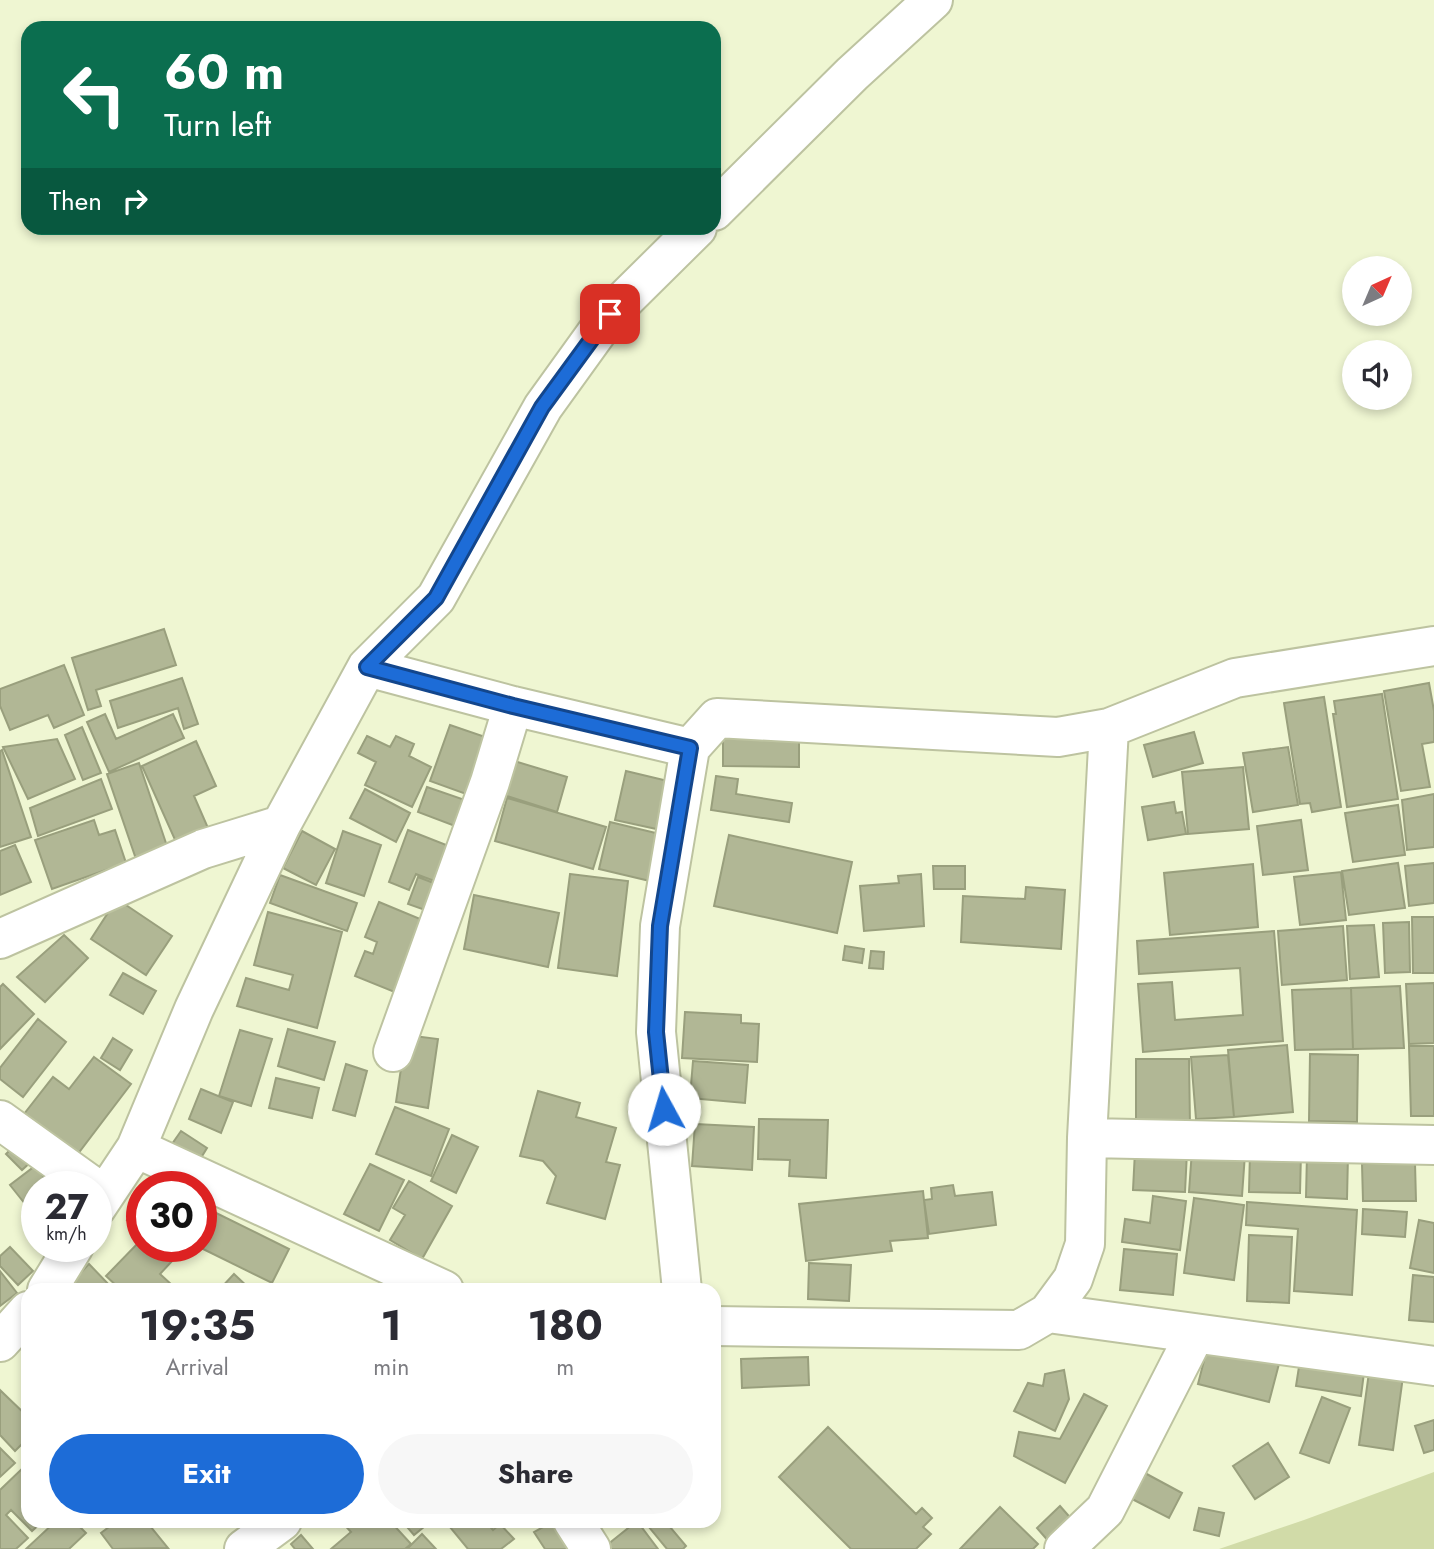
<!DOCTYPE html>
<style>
:root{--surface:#fff;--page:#f7f7f7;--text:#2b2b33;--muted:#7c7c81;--accent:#1d6cd7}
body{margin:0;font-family:Jost,sans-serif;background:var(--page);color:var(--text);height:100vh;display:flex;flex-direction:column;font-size:26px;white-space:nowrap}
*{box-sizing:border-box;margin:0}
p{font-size:23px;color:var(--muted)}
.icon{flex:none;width:38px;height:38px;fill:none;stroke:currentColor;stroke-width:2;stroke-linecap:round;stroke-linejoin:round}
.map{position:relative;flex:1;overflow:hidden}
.sheet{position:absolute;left:21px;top:1283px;width:700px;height:245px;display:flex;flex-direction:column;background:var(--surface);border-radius:21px;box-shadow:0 4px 10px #0003}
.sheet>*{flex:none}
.top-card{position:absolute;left:21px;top:21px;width:700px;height:214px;border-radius:21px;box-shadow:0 4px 10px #0003;background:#0b6e4f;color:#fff;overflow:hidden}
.needle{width:46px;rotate:44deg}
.fabs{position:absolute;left:1342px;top:256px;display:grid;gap:14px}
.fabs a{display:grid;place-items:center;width:70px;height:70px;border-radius:50%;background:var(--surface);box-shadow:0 4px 10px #0003;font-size:35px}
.speed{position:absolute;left:21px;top:1171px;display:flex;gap:14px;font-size:35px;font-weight:700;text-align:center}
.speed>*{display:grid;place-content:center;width:91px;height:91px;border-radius:50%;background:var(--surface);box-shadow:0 4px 10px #0003;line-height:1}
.speed small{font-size:18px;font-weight:400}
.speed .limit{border:10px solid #d22;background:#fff;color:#111}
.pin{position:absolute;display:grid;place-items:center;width:60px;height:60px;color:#fff;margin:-30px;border-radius:14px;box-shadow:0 4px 10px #0006}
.me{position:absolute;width:77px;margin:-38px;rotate:354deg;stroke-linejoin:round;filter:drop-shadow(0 0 5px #0008)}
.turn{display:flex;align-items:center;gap:24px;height:147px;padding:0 28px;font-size:32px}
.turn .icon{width:91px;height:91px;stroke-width:2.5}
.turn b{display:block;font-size:49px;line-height:60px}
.then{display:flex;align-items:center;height:66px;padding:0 28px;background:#0003;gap:14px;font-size:26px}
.eta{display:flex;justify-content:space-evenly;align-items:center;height:119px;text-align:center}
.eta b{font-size:42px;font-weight:700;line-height:49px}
.cta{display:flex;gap:14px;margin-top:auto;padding:14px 28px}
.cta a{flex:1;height:80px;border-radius:42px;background:var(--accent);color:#fff;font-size:28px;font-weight:700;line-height:80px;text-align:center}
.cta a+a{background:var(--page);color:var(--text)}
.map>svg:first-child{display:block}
.green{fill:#d1dba8}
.building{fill:#b1b795;stroke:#999f7d;stroke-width:2}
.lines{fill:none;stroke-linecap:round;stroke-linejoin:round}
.street-casing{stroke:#bdc3a0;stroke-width:42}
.street{stroke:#fff;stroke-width:38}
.route-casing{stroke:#13468c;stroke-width:18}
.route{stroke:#1d6cd7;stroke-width:12}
</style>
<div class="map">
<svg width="1434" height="1549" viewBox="0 0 1434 1549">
<rect width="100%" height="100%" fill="#eff6d2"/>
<path class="green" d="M 1434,1472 L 1434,1549 L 1219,1549 L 1304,1520 Z"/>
<path class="building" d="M 164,629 L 176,665 L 96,690 L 101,706 L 88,710 L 72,658 Z
M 64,665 L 84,715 L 54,728 L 48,715 L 10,730 L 0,706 L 0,689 Z
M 182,678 L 198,724 L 184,729 L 178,708 L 118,728 L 110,701 Z
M 1429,683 L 1434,711 L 1434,742 L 1422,744 L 1430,787 L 1401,791 L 1384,691 Z
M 1382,694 L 1398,799 L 1347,807 L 1333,714 L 1336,714 L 1334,701 Z
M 1324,697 L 1341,807 L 1312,812 L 1310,803 L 1300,804 L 1284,703 Z
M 105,714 L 116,739 L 173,714 L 184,738 L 109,772 L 87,722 Z
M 450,725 L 500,742 L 480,799 L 430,781 Z
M 82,727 L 101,773 L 83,780 L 65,735 Z
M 723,732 L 799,733 L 799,767 L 723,766 Z
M 1194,732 L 1203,763 L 1153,777 L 1144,745 Z
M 367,736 L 390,747 L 396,736 L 414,744 L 409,756 L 431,767 L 412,807 L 365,785 L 376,762 L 358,753 Z
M 57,739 L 75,779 L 28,799 L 3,747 Z
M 196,741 L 216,786 L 194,796 L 208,828 L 176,842 L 142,766 Z
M 1288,747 L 1298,805 L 1253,812 L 1243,753 Z
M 2,750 L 31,837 L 0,847 L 0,751 Z
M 501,757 L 567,777 L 557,812 L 491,791 Z
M 139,763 L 168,849 L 136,859 L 107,774 Z
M 1243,767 L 1249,829 L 1188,834 L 1182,772 Z
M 626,771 L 672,782 L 661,830 L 615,820 Z
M 716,776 L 738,779 L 736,794 L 792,803 L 789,822 L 711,810 Z
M 101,779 L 112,809 L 38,836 L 30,808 Z
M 427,787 L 465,800 L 455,826 L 418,812 Z
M 365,789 L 410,813 L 396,842 L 350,818 Z
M 1434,794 L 1434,847 L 1407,850 L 1402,800 Z
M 507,798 L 606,827 L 593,869 L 495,841 Z
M 1174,802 L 1176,813 L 1182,812 L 1186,834 L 1148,840 L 1142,807 Z
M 1398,805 L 1405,855 L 1353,862 L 1345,813 Z
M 94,820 L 99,835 L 115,830 L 126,863 L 52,889 L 35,840 Z
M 1301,820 L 1308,870 L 1263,875 L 1257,826 Z
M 610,822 L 664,835 L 654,882 L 599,869 Z
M 408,830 L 459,850 L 445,885 L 416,874 L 409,890 L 389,882 Z
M 302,831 L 335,849 L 316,885 L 283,868 Z
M 343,831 L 381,845 L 364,896 L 326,883 Z
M 729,835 L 852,862 L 837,933 L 714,906 Z
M 15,845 L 31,882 L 0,895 L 0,851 Z
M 1398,863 L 1405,908 L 1349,915 L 1342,871 Z
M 1434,863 L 1434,903 L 1409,906 L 1405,866 Z
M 1253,864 L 1258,927 L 1170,935 L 1164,873 Z
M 933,866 L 965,866 L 965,889 L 934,889 Z
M 1341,872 L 1346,920 L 1300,925 L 1294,877 Z
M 570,874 L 628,881 L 617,976 L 558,968 Z
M 921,874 L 924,926 L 864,931 L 860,886 L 899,883 L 898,876 Z
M 280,875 L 357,903 L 347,931 L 270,903 Z
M 418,877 L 439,885 L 428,911 L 408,904 Z
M 1026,887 L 1065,890 L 1061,949 L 961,942 L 963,896 L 1025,899 Z
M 474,895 L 559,913 L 548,967 L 464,949 Z
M 117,899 L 172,936 L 146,975 L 91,939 Z
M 379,902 L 425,921 L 397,993 L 355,976 L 365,951 L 373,954 L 377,942 L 365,937 Z
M 268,912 L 342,932 L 317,1028 L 237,1006 L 246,978 L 289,990 L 293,975 L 254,965 Z
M 1412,917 L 1434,917 L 1434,973 L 1413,973 Z
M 1409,922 L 1410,972 L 1385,973 L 1383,923 Z
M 1374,925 L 1379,977 L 1350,979 L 1347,926 Z
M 1343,926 L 1347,980 L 1282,985 L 1278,931 Z
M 1274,931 L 1283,1041 L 1143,1052 L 1138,984 L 1172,982 L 1175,1020 L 1243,1015 L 1240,968 L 1139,974 L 1137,941 Z
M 64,935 L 88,958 L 45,1002 L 17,977 Z
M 845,946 L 864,949 L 862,963 L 843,960 Z
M 871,951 L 884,952 L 883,969 L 869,968 Z
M 123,973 L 156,991 L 143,1014 L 110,995 Z
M 1434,983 L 1434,1043 L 1409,1044 L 1406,984 Z
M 3,984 L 34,1014 L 0,1049 L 0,987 Z
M 1400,986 L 1404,1048 L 1353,1049 L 1351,988 Z
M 1351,988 L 1353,1049 L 1295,1050 L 1292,990 Z
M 685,1012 L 741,1015 L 741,1023 L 759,1024 L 757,1062 L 682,1058 Z
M 38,1019 L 66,1042 L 23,1097 L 0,1079 L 0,1068 Z
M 288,1029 L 335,1042 L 324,1080 L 278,1066 Z
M 240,1030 L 272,1039 L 251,1106 L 219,1096 Z
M 406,1035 L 438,1039 L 428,1108 L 396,1102 Z
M 113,1038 L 132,1050 L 120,1070 L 101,1058 Z
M 1287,1045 L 1293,1112 L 1234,1117 L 1228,1050 Z
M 1409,1046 L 1434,1046 L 1434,1116 L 1411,1116 Z
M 1310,1054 L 1358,1055 L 1357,1122 L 1309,1121 Z
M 1228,1055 L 1234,1117 L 1196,1119 L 1191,1057 Z
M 94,1057 L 131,1084 L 77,1155 L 24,1114 L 53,1077 L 69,1089 Z
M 1136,1059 L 1189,1059 L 1190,1125 L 1136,1125 Z
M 693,1061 L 748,1065 L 745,1103 L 690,1098 Z
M 346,1064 L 367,1071 L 355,1116 L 333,1110 Z
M 276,1078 L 319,1088 L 312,1118 L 269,1108 Z
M 201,1089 L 233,1102 L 221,1133 L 189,1119 Z
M 538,1091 L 580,1103 L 576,1117 L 616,1128 L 606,1162 L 620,1165 L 605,1219 L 547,1203 L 556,1176 L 543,1161 L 520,1156 Z
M 395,1107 L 449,1129 L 431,1176 L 376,1154 Z
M 759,1119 L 828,1120 L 826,1178 L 789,1176 L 790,1160 L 758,1159 Z
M 695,1124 L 754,1127 L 752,1170 L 692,1166 Z
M 181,1131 L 207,1148 L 199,1161 L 172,1144 Z
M 452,1135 L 478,1147 L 456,1193 L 431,1181 Z
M 18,1142 L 34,1159 L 22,1170 L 6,1154 Z
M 1192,1150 L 1245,1154 L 1242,1196 L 1189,1192 Z
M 1135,1151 L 1187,1152 L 1185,1192 L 1133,1190 Z
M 1250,1152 L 1301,1153 L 1300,1193 L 1249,1192 Z
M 1307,1154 L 1348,1155 L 1347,1199 L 1306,1197 Z
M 1415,1163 L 1416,1201 L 1363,1201 L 1362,1164 Z
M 370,1164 L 404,1180 L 379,1231 L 344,1214 Z
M 35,1166 L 51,1186 L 37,1186 L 37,1219 L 10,1185 Z
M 409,1181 L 452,1206 L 422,1259 L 390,1240 L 405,1215 L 393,1208 Z
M 953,1185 L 955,1196 L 992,1192 L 996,1225 L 929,1234 L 924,1200 L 932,1199 L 931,1188 Z
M 923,1191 L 928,1238 L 890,1241 L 892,1251 L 806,1261 L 799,1204 Z
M 141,1194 L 142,1195 L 142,1228 L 127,1220 Z
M 1153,1196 L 1186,1201 L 1180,1250 L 1122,1242 L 1125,1219 L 1150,1223 Z
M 1194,1198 L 1244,1205 L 1234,1280 L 1184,1273 Z
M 1247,1202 L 1357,1210 L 1352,1295 L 1294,1291 L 1298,1229 L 1246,1225 Z
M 208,1209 L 289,1249 L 272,1283 L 197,1246 L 201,1246 L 201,1223 Z
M 1363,1209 L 1407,1212 L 1405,1237 L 1362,1234 Z
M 1419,1220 L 1434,1223 L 1434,1273 L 1410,1268 Z
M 1249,1235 L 1292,1237 L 1289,1303 L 1247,1301 Z
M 142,1239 L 142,1246 L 159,1246 L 173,1260 L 160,1274 L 174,1287 L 172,1290 L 121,1290 L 106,1276 Z
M 10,1247 L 33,1271 L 18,1285 L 0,1266 L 0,1256 Z
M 1124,1249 L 1177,1254 L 1173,1295 L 1120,1290 Z
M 809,1263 L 851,1265 L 849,1301 L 808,1299 Z
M 89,1264 L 114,1290 L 64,1290 Z
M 0,1271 L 17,1293 L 0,1306 Z
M 234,1274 L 251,1290 L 219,1290 Z
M 1413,1275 L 1434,1277 L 1434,1322 L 1409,1320 Z
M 1209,1341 L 1280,1360 L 1269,1402 L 1198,1384 Z
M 1301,1354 L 1365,1365 L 1361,1396 L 1296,1386 Z
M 808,1357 L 809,1385 L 742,1388 L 741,1359 Z
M 1370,1365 L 1404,1369 L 1393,1450 L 1359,1445 Z
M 1064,1370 L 1069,1399 L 1055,1431 L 1014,1411 L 1028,1383 L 1043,1386 L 1045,1374 Z
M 0,1390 L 28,1417 L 28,1438 L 15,1451 L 0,1435 Z
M 1084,1394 L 1107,1406 L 1065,1483 L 1014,1456 L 1019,1432 L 1060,1439 Z
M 1322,1397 L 1350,1408 L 1329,1463 L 1300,1453 Z
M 1434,1420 L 1434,1450 L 1424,1453 L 1415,1426 Z
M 828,1427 L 916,1514 L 922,1508 L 932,1518 L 923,1527 L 931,1534 L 916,1549 L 851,1549 L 779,1477 Z
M 1268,1443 L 1289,1477 L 1255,1499 L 1233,1466 Z
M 0,1448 L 15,1463 L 0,1477 Z
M 28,1463 L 28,1521 L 43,1521 L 32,1531 L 11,1510 L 6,1515 L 28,1538 L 16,1549 L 0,1549 L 0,1490 Z
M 1143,1472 L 1182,1493 L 1169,1518 L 1130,1498 Z
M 1060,1506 L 1074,1522 L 1050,1543 L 1037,1528 Z
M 1000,1507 L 1038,1544 L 1033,1549 L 960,1549 Z
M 1199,1508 L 1224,1513 L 1219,1536 L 1194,1530 Z
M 56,1521 L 74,1521 L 86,1533 L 69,1549 L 26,1549 Z
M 117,1521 L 146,1521 L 168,1548 L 113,1549 L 101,1533 Z
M 341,1521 L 390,1521 L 411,1544 L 405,1549 L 331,1549 L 351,1532 Z
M 402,1521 L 430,1521 L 430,1522 L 414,1535 Z
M 445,1521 L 485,1521 L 493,1530 L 500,1524 L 514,1539 L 501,1549 L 468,1549 Z
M 554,1521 L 580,1549 L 545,1549 L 534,1532 Z
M 637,1521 L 658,1549 L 602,1549 Z
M 644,1521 L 665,1521 L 686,1546 L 683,1549 L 667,1549 Z
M 422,1534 L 436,1549 L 407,1549 Z
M 301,1535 L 313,1549 L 295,1549 L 291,1544 Z"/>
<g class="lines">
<defs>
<path id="street" d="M 714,211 L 852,74 L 933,0
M 367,667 L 513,706 L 690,748 L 717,718 L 1058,737 L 1109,728 L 1235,678 L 1434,646
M 0,939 L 203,849 L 281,825
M 393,1052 L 490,782 L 513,706
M 0,1120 L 92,1186
M 1087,1138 L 1434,1145
M 136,1148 L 444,1290
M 96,1208 L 136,1148 L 194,1009 L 281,825 L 367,667 L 436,598 L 543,407 L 610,314 L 697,228
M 47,1290 L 74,1246
M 682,1290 L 656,1032 L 660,926 L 690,748
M 1048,1313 L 1434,1366
M 714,1326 L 1019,1330 L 1048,1313 L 1073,1279 L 1085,1244 L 1087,1138 L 1109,728
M 0,1342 L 28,1311
M 573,1521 L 591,1549
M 244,1549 L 282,1521
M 1064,1549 L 1105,1510 L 1195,1334"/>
</defs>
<use href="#street" class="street-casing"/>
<use href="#street" class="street"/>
</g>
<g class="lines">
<defs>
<path id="route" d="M 610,314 L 542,407 L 436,598 L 367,667 L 513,706 L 690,748 L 660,926 L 656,1032 L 664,1109"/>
</defs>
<use href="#route" class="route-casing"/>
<use href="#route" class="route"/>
</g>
</svg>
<div class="fabs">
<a><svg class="needle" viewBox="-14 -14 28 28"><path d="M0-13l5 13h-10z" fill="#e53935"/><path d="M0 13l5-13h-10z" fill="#7c7c81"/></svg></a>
<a><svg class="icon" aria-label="sound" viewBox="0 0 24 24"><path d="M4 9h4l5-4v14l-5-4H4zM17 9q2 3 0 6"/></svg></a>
</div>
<div class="speed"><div>27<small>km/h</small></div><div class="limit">30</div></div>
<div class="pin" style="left:610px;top:314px;background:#d93025"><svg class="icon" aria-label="arrive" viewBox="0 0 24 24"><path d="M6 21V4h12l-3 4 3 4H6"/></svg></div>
<svg class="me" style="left:664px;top:1109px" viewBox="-20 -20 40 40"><circle r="19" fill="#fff"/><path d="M0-13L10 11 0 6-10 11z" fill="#1d6cd7"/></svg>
<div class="top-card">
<div class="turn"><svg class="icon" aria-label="left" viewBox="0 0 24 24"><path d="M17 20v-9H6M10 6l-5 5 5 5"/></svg><div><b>60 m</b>Turn left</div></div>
<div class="then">Then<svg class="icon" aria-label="right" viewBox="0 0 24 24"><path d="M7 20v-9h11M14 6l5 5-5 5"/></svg></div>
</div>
<section class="sheet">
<div class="eta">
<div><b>19:35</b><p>Arrival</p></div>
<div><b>1</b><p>min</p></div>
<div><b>180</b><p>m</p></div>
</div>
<div class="cta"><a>Exit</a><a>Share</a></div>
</section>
</div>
